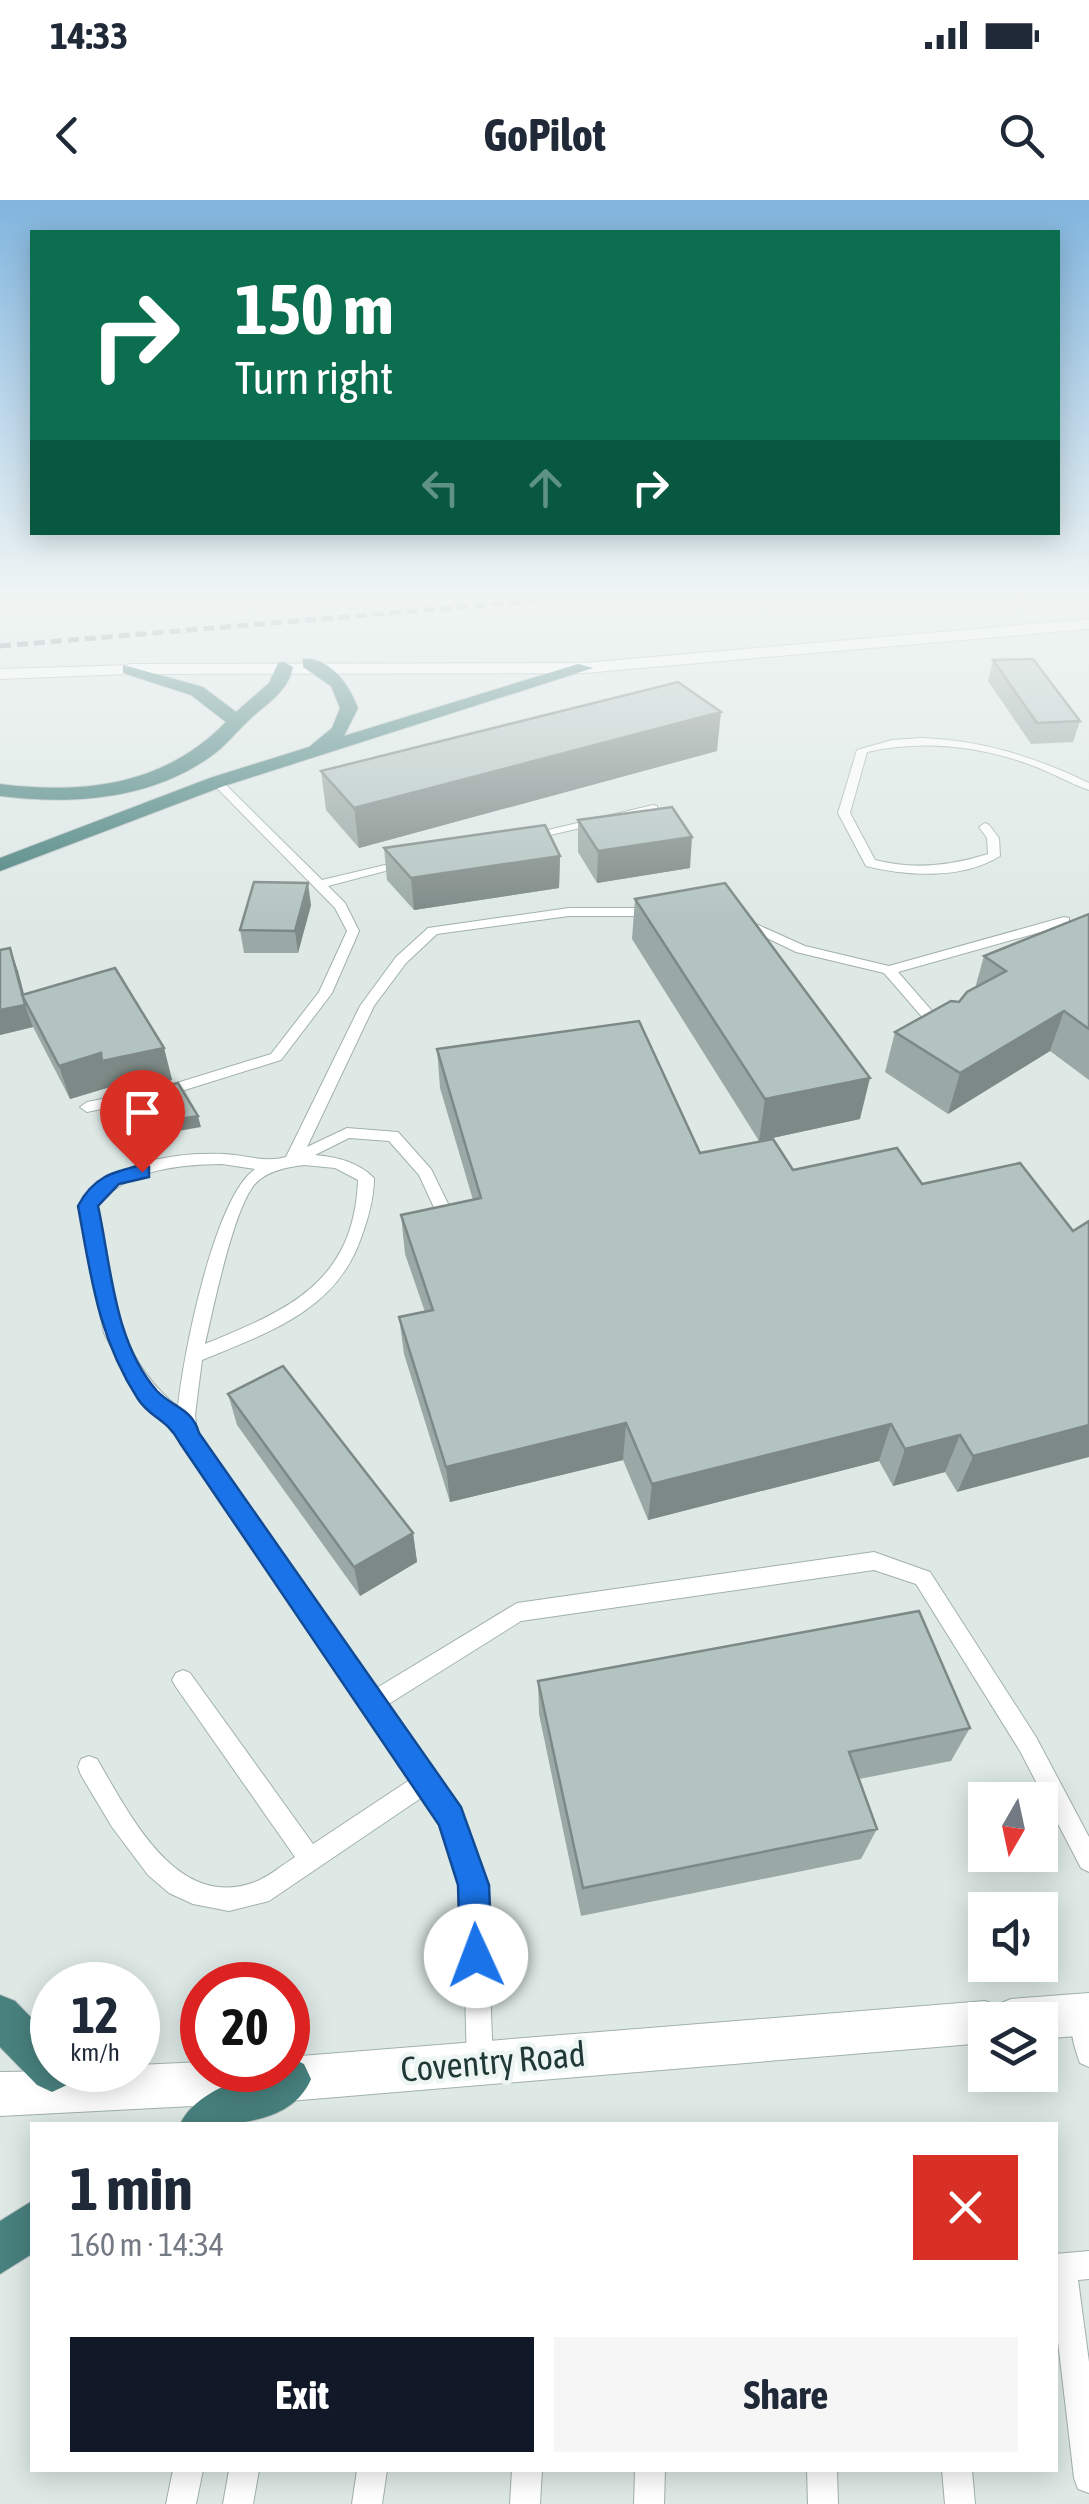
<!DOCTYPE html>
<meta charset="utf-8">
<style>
:root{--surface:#fff;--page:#f6f6f7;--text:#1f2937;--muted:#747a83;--accent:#111827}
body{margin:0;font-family:"Asap Condensed",sans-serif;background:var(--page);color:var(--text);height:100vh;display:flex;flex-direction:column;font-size:38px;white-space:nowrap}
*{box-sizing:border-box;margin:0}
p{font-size:32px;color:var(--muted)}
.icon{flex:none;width:55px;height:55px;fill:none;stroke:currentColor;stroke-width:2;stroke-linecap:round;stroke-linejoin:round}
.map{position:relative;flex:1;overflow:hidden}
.sheet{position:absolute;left:30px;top:1922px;width:1028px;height:350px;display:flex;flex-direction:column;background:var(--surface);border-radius:0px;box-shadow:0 5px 25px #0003}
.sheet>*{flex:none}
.hud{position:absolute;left:30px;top:30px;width:1030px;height:305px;border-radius:0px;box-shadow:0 5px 25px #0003;background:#0b6e4f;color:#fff;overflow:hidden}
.needle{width:65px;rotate:189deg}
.buttons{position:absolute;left:968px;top:1582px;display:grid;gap:20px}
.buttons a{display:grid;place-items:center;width:90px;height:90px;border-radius:0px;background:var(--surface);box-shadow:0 5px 25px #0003;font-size:50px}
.speed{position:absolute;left:30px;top:1762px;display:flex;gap:20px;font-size:50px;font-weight:700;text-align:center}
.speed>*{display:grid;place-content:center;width:130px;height:130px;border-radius:50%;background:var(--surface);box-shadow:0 5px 25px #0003;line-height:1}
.speed small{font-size:25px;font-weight:400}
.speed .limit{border:15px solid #d22;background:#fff;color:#111}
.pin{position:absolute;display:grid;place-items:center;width:85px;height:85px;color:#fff;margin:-102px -42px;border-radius:50% 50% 50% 0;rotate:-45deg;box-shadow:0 0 10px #0007}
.pin .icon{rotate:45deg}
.me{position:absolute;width:110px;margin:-55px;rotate:358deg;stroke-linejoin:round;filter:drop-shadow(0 0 8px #0008)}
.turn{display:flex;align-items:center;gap:35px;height:210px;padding:0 40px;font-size:45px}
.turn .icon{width:130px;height:130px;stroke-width:2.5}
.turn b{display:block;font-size:70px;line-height:85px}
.lanes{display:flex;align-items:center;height:95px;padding:0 40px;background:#0003;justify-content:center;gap:50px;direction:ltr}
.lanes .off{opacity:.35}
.round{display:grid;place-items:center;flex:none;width:105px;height:105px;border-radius:0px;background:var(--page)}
.overview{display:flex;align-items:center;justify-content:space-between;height:170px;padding:0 40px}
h1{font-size:60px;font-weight:700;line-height:75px}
.cta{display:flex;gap:20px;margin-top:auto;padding:20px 40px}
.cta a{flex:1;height:115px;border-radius:0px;background:var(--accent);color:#fff;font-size:40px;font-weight:700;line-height:115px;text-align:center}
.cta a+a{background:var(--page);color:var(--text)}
.status{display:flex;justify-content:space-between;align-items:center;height:70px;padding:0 50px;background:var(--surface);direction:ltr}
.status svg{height:28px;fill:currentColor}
header{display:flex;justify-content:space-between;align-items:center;height:130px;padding:0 40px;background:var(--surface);font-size:45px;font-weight:700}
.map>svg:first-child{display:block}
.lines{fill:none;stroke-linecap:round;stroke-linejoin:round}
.service-casing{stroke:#a1b0ae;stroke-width:2}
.tertiary-casing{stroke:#a1b0ae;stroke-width:2}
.secondary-casing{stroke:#9db5b1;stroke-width:2}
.trunk-casing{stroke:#bcc3c3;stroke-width:2}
.service{fill:#fff;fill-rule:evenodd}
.tertiary{fill:#fff;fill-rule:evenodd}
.secondary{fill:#fff;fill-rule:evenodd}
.trunk{fill:#48817e;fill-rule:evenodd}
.rail{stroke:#5a7572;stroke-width:5;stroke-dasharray:11 6;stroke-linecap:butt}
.wall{fill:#9aa9a5}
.shaded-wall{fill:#7d8986}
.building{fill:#b3c4c0;stroke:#7d8986;stroke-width:2.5}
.route{fill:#1a73e8;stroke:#114b97;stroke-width:2.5}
.labels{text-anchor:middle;stroke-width:9;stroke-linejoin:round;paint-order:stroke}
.near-street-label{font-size:35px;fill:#203836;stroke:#eef6f4}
</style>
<div class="status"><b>14:33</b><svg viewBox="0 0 49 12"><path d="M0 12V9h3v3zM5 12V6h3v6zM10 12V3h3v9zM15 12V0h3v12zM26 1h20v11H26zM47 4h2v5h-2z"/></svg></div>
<header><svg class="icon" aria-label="back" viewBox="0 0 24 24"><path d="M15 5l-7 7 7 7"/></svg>GoPilot<svg class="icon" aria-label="search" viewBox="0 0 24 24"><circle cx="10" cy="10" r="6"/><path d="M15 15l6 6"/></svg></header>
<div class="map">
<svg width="1089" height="2304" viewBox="0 0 1089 2304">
<rect width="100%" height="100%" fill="#dee9e6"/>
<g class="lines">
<defs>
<path id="service" d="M 921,538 C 982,540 1035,557 1089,583 L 1089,590 C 1069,583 1051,572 1031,565 C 977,545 923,540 867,552 L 850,613 L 875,660 C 913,670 950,666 988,654 L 987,638 L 979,627 L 985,623 L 989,625 L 999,638 L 1000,656 C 962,680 907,676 866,666 L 838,613 L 857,550 L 892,540 Z
M 213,580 L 221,580 L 322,680 L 406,660 L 412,664 L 328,686 L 345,703 L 359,731 L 332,793 L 281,860 L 159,898 L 152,893 L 154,890 L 271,854 L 319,792 L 347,731 L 335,708 L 213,584 Z
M 653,605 L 657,606 L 657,610 L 529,640 L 523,636 Z
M 569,708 L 656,708 L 662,712 L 656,716 L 569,716 L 437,734 L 406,763 L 374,806 L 307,947 L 347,928 L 398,932 L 431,969 L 452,1012 L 444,1018 L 438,1016 L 419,975 L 389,941 L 349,938 L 315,955 C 337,957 358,962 374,978 C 374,999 368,1019 361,1038 C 336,1111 267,1133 202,1160 L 195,1215 L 197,1234 L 375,1489 L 517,1403 L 874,1352 L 930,1372 L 1036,1537 L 1089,1637 L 1089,1672 L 1081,1668 L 1020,1551 L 916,1384 L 874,1370 L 521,1421 L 387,1505 L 459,1609 L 486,1685 L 493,1863 L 489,1872 L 480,1876 L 471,1872 L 467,1863 L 462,1685 L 442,1623 L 424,1596 L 269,1701 L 229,1711 L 193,1704 L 169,1693 L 148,1675 L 112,1627 L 81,1575 L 78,1567 L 81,1559 L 89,1556 L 97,1559 C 129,1613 176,1712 255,1682 C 269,1677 282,1665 295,1657 L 176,1487 L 172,1480 L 176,1473 L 183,1470 L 190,1473 L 313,1644 L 411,1579 L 366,1513 L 362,1511 L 360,1503 L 181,1241 L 178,1226 L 153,1208 L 127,1178 L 104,1133 L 80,1006 C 111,962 173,952 224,954 C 246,955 265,963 286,957 L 360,806 L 396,757 L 428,728 ZM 222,964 L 255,969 C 214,998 183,1155 178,1207 C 112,1154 112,1084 96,1007 C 127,969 176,965 222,964 ZM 304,965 L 335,968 L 358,980 C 354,1083 288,1110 205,1144 C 213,1109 233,1011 254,985 C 266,971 287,967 304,965 Z
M 1064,717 L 1069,718 L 1069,724 L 898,772 L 946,827 L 948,830 L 941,834 L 936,833 L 884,773 L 796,752 L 734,722 L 745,719 L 805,746 L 889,766 Z
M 134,893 L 139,895 L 139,901 L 87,912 L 80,907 L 87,902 Z
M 1082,1803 L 1089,1806 L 1089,1867 L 1080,1863 C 1074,1847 1067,1822 1073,1806 Z
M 1089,2051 L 1089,2079 L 1078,2080 L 1089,2162 L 1089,2293 L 1078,2289 L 1074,2278 L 1055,2116 L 1055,2054 Z
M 173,2270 L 203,2270 L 196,2304 L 166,2304 Z
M 229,2270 L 259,2270 L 253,2304 L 223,2304 Z
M 357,2270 L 387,2270 L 382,2304 L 352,2304 Z
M 512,2270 L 542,2270 L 540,2304 L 510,2304 Z
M 635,2270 L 665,2270 L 664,2304 L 634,2304 Z
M 807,2270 L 837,2270 L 838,2304 L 808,2304 Z
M 942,2270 L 972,2270 L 975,2304 L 945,2304 Z"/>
<path id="tertiary" d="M 135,465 L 138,469 L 129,474 L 0,479 L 0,469 Z
M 1089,1793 L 1089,1835 L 1040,1839 L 1040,1820 L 985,1820 L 985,1843 L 289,1901 L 0,1916 L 0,1872 L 138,1870 L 138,1865 L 202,1862 L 202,1870 L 288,1870 L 288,1857 L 985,1801 L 996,1805 L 1011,1799 Z"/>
<path id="secondary" d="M 1089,419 L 1089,429 L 584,473 L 129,474 L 120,469 L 129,464 L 584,463 Z"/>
<path id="trunk" d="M 303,459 C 331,457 349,485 358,508 L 344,536 L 578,464 L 593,468 L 224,586 L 0,671 L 0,658 L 210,578 L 309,547 L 332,528 L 340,508 L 331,486 L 303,467 Z
M 284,462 L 293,467 C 288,492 266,504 249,520 C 236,532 225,547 210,557 C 149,600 72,605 0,596 L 0,584 C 84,595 165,585 226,522 L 191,495 L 123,473 L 123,465 L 203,487 L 236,512 L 269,483 L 278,463 Z
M 0,1795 L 15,1801 L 52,1839 L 52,1870 L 74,1870 L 67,1885 L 52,1892 L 37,1885 L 0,1847 Z
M 289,1857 L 304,1864 L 311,1879 C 291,1927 224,1925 180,1925 C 193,1892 254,1870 288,1870 Z
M 32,2001 L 32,2054 L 0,2074 L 0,2021 Z"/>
</defs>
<use href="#service" class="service-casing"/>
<use href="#tertiary" class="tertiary-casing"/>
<use href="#secondary" class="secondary-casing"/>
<use href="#trunk" class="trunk-casing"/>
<use href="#service" class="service"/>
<use href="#tertiary" class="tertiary"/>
<use href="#secondary" class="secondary"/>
<use href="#trunk" class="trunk"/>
<path class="rail" d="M 0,446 L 557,399"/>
</g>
<path class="wall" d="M 993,460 L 1080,521 L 1073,542 L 1031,544 L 988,481 Z
M 717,551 L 359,648 L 326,610 L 321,571 Z
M 578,620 L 690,668 L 597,683 L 578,652 Z
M 384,648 L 560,656 L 559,688 L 414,710 L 387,680 Z
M 635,699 L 860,919 L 759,941 L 632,739 Z
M 311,705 L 298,753 L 244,753 L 240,730 Z
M 1089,714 L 1089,880 L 1050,851 L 948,914 L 885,872 L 895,832 L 959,802 L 975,788 L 984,756 Z
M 0,750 L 18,771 L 24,794 L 164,848 L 172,880 L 112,894 L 110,887 L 70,899 L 33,827 L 0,835 Z
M 437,849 L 700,953 L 793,970 L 922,984 L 1073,1031 L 957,1292 L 945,1272 L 893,1286 L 879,1261 L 648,1320 L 623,1260 L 450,1302 L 404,1154 L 399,1117 L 425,1112 L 405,1054 L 401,1015 L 473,1000 L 440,888 Z
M 228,1194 L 413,1333 L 417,1362 L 360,1396 L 237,1225 Z
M 538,1481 L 970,1528 L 951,1561 L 859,1579 L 877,1629 L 861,1659 L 581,1716 L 539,1514 Z"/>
<path class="shaded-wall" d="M 721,512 L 717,551 L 359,648 L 354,608 Z
M 692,637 L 690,668 L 597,683 L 598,651 Z
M 560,656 L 559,688 L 414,710 L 411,678 Z
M 308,683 L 311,705 L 298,753 L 295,731 Z
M 10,748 L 18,771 L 27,806 L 23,798 Z
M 25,805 L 33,827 L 0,835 L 0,810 Z
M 1064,811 L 1050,851 L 948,914 L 960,873 Z
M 164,848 L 172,880 L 112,894 L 110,887 L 70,899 L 59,866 L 101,853 Z
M 870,878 L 860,919 L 759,941 L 765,899 Z
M 198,916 L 201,927 L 116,942 L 113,930 Z
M 626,1223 L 623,1260 L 450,1302 L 446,1267 Z
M 891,1224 L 879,1261 L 648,1320 L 652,1284 Z
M 1089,1225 L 1089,1257 L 957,1292 L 973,1256 Z
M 960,1235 L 945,1272 L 893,1286 L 905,1249 Z
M 413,1333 L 417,1362 L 360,1396 L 354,1367 Z"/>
<path class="building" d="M 1033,459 L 1080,521 L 1037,523 L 993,460 Z
M 678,482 L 721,512 L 354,608 L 321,571 Z
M 672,607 L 692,637 L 598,651 L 578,620 Z
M 545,625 L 560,656 L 411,678 L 384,648 Z
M 254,682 L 308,683 L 295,731 L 240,730 Z
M 725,683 L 870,878 L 765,899 L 635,699 Z
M 1089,714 L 1089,829 L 1064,811 L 960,873 L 895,832 L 951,801 L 959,802 L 967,792 L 1006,771 L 984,756 Z
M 10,748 L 25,805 L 0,810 L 0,750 Z
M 115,768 L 164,848 L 102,861 L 101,853 L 59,866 L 22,795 Z
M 639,821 L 700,953 L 773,939 L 793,970 L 897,948 L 922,984 L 1020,963 L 1073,1031 L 1089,1021 L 1089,1225 L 973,1256 L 960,1235 L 905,1249 L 891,1224 L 652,1284 L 626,1223 L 446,1267 L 399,1117 L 433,1110 L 401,1015 L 481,998 L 437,849 Z
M 178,883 L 198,916 L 113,930 L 110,899 Z
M 283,1166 L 413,1333 L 354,1367 L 228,1194 Z
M 919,1411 L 970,1528 L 849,1552 L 877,1629 L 583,1688 L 538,1481 Z"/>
<linearGradient id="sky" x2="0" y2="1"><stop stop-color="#81b5de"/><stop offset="0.55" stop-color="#f0f5f4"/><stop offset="1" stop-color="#f0f5f4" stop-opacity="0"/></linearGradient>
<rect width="1089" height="721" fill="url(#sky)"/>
<path class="route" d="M 142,965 L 149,967 L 149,977 L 119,984 L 98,1006 C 111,1065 114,1143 157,1191 C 173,1208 192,1208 199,1233 L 461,1607 L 489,1685 L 492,1756 L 487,1767 L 476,1772 L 465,1767 L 460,1756 L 458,1685 L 439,1625 L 180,1243 C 166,1217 151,1219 138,1199 C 98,1137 91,1077 78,1006 C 93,977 112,972 142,965 Z"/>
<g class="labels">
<g class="near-street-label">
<text transform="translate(493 1862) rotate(-5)" y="12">Coventry Road</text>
</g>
</g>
</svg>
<div class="buttons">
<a><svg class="needle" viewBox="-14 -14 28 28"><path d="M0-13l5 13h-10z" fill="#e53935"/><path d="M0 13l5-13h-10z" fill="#747a83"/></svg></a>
<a><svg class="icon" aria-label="sound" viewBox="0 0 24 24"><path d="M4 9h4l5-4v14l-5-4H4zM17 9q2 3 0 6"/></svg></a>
<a><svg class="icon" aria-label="layers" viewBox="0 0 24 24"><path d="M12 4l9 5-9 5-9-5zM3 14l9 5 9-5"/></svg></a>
</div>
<div class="speed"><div>12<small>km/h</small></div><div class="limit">20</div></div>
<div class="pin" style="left:142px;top:972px;background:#d93025"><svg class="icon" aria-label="arrive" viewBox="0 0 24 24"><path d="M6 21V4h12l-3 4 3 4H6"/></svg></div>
<svg class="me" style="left:476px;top:1756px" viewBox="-20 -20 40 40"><circle r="19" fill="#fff"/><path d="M0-13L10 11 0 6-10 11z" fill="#1a73e8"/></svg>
<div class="hud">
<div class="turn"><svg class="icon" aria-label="right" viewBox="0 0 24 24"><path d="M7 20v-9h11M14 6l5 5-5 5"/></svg><div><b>150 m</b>Turn right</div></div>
<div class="lanes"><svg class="icon off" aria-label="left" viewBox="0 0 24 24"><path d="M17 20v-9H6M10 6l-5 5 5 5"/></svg><svg class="icon off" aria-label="ahead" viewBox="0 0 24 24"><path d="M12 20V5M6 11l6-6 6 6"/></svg><svg class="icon" aria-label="right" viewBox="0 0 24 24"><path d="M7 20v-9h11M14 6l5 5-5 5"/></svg></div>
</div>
<section class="sheet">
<div class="overview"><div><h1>1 min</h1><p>160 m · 14:34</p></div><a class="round" style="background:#d93025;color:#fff"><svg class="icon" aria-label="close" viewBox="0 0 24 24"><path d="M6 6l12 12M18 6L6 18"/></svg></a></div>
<div class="cta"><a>Exit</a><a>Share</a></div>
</section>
</div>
